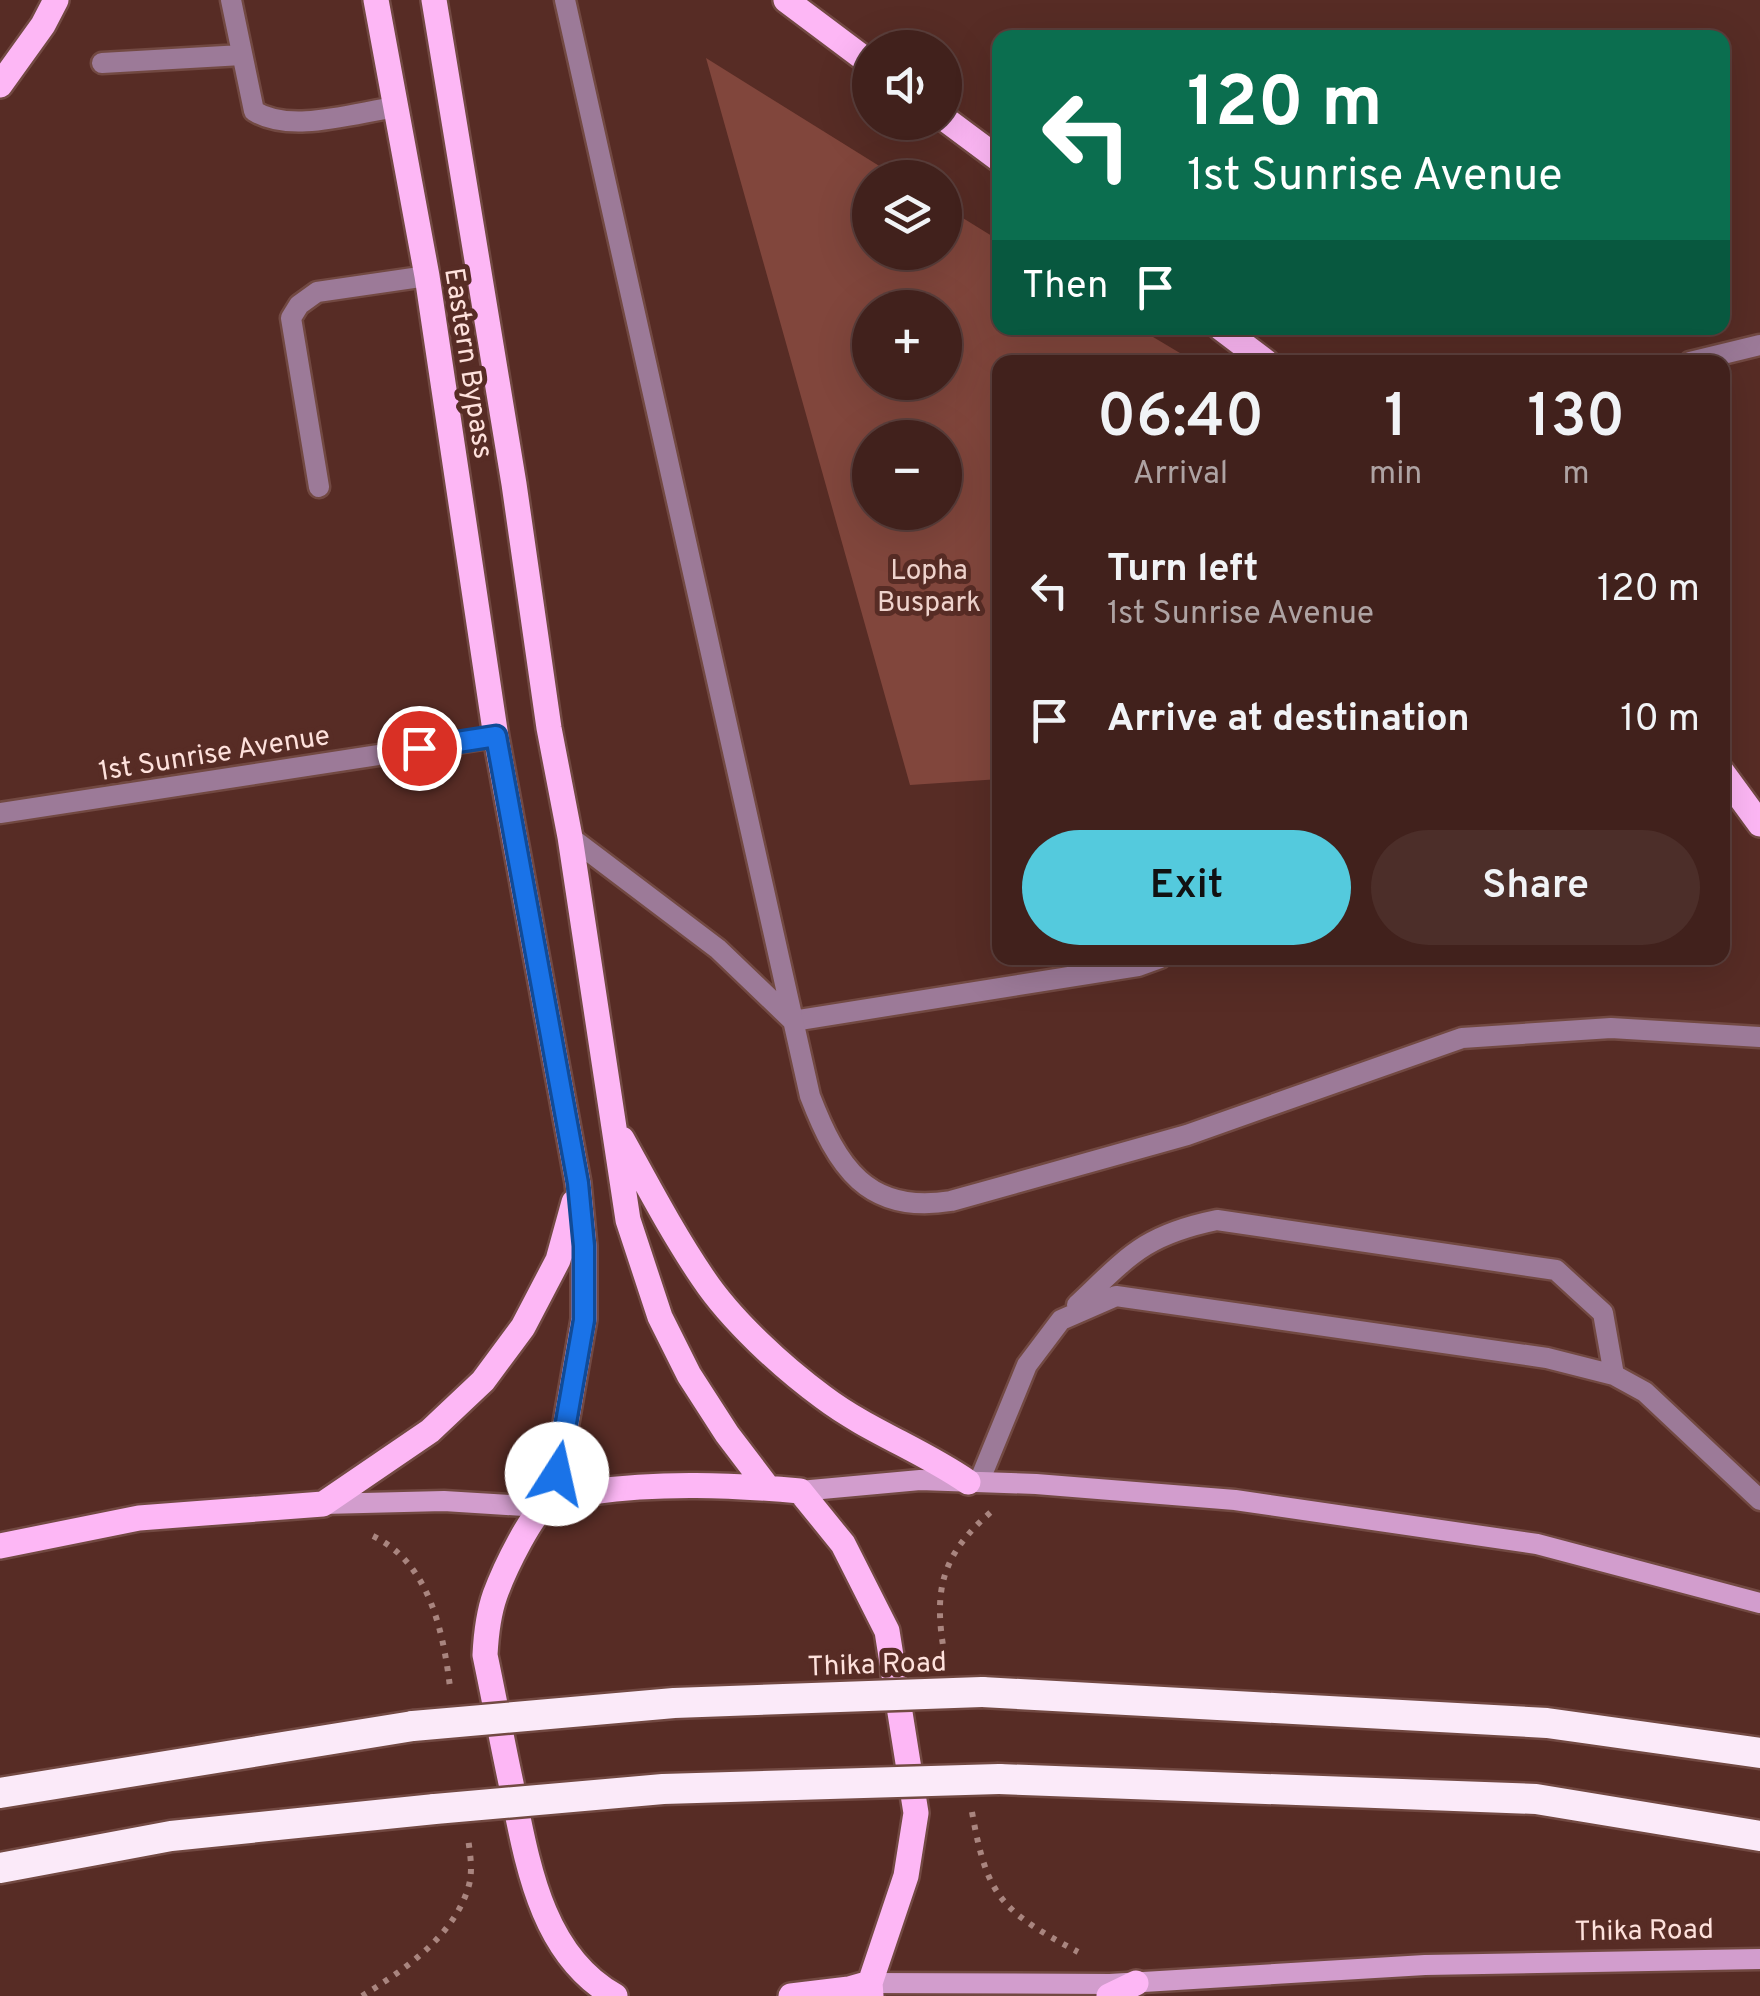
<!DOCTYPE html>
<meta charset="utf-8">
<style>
:root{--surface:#41211c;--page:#4c2e29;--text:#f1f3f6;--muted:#aea3a3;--line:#5a3e3b;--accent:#54cadd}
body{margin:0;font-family:Overpass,sans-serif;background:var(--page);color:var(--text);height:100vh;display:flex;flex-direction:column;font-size:38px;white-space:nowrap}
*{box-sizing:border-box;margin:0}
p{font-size:32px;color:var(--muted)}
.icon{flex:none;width:55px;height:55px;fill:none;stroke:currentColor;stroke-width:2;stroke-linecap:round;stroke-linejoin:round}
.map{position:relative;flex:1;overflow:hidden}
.drawer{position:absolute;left:992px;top:355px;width:738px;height:610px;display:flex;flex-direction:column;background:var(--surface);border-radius:20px;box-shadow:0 10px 40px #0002,0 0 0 2px var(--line)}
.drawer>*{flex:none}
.hud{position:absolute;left:992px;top:30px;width:738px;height:305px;border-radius:20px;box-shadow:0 10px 40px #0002,0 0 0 2px var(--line);background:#0b6e4f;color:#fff;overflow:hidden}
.buttons{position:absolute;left:852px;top:30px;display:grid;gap:20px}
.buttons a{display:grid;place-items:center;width:110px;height:110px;border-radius:50%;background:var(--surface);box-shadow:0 10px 40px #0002,0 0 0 2px var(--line);font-size:50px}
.pin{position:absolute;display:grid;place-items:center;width:85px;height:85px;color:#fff;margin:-42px;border:5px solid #fff;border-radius:50%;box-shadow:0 2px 10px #0007}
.me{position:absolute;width:110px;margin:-55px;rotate:10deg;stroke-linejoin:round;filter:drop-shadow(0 0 8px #0008)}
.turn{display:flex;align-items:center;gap:35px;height:210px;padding:0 30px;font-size:45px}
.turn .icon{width:130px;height:130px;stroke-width:2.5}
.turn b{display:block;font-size:70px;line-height:85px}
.then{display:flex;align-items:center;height:95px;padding:0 30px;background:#0003;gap:20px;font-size:38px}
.eta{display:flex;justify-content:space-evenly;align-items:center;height:170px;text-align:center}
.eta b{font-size:60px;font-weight:600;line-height:70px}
.cta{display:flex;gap:20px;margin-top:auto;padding:20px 30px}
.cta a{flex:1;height:115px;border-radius:60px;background:var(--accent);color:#111;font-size:40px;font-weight:600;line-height:115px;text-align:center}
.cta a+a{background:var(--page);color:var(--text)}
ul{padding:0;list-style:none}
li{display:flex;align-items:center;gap:30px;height:130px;padding:0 30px}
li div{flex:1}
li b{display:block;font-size:38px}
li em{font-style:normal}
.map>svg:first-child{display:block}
.green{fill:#81463c;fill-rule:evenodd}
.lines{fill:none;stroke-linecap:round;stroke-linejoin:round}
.lane-casing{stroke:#724942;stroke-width:25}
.street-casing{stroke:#724942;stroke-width:25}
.secondary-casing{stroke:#724942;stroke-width:25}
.primary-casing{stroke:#724942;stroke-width:30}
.highway-casing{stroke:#724942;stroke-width:35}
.path{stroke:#a9857f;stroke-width:6;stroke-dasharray:5 8;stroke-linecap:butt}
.lane{stroke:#9c7a98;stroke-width:20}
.street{stroke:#9c7a98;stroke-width:20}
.secondary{stroke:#d29dcd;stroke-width:20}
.primary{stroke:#fdb7f5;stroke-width:25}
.highway{stroke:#fbeaf9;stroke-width:30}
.highway-bridge-casing{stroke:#724942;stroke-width:35;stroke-linecap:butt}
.highway-bridge{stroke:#fbeaf9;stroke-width:30}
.route-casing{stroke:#114b97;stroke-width:25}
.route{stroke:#1a73e8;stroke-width:18}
.labels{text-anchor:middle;stroke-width:10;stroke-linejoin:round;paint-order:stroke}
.street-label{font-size:28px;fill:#fee1dc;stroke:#572c25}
.park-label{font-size:28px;fill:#efd3cd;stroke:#572c25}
</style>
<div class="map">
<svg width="1760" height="1996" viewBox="0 0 1760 1996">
<rect width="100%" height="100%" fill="#572c25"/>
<path class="green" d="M 706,58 L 897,177 L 870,178 L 870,252 L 945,252 L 945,207 L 1000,241 L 1000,328 L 1138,328 L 1195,362 L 1000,362 L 1000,779 L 910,785 ZM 870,308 L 945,308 L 945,382 L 870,382 ZM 870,438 L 945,438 L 945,512 L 870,512 Z"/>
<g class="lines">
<defs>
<path id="lane" d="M 231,0 L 254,111 C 290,134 354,113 396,107
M 102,63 L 242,55
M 319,487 L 291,318 L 299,305 L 317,292 L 427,276
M 793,1021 L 1138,966 L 1160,958
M 1077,1305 C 1129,1256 1144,1235 1217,1220 L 1556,1270 L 1603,1313 L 1614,1375
M 979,1482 L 1027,1365 L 1061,1320 L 1116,1296 L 1547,1358 L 1614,1375 L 1645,1392 L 1760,1500"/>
<path id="street" d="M 565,0 L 810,1096 C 837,1166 867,1215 951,1201 L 1187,1135 L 1462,1038 L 1611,1028 L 1760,1037
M 1690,362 L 1760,345
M 0,813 L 496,737
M 570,837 L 718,949 L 792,1020"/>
<path id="secondary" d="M 800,1491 L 920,1480 L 1036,1484 L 1235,1500 L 1537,1544 L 1760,1603
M 323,1504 L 444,1501 L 540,1507
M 870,1983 L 1110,1984 L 1425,1965 L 1760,1959"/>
<path id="primary" d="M 376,0 L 427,276 L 496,737 L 578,1183 L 584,1246 L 584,1319 L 553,1498
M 434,0 L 514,484 L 549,728 L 570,837 L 628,1220 L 660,1317 L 689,1375 L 727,1434 L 768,1488
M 786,0 L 870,63
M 0,85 L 43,25 L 56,0
M 945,119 L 1000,160
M 1221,328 L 1266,362
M 1722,772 L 1760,824
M 622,1139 C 648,1186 673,1234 703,1278 C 731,1320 782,1367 823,1397 C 868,1431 922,1450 968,1482
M 0,1546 L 139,1518 L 323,1504 L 430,1431 L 483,1381 L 523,1327 L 558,1260 L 574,1202
M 615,1996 C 540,1954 527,1860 511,1783 C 502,1741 494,1698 485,1655 C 486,1635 488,1615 495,1595 C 503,1573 534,1505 554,1498 C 565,1493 580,1494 592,1492 C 661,1482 731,1485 800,1491 L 843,1544 L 887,1631 L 916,1813 L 906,1876 L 870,1983 L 871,1996
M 791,1996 L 849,1989 L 870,1983
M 1109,1996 L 1136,1983"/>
<path id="highway" d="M 982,1692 L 1547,1723 L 1760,1753
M 999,1779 L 1536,1799 L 1760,1836
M 0,1793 L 413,1726
M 0,1868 L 171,1836 L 435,1809"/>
</defs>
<use href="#lane" class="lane-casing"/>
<use href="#street" class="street-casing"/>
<use href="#secondary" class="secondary-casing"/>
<use href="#primary" class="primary-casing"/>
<use href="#highway" class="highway-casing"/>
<path class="path" d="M 373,1536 C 429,1563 443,1630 450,1687
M 945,1657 C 933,1592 940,1556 991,1512
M 972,1812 C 987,1898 1002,1911 1078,1952
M 362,1996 C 404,1970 455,1936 469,1885 C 473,1870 470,1853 468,1838"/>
<use href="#lane" class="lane"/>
<use href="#street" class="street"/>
<use href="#secondary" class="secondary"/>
<use href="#primary" class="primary"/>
<use href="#highway" class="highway"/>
<defs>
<path id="highway-bridge" d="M 413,1726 L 674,1703 L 982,1692
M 435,1809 L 663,1789 L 999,1779"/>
</defs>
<use href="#highway-bridge" class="highway-bridge-casing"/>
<use href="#highway-bridge" class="highway-bridge"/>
</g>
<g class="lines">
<defs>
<path id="route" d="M 419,748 L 496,736 L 578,1183 L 584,1246 L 584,1320 L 557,1474"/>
</defs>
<use href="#route" class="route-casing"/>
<use href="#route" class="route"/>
</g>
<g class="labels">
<g class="street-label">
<text transform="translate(470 363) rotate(81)" y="10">Eastern Bypass</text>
<text transform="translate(214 752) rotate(-9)" y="10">1st Sunrise Avenue</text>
<text transform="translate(877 1663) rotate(-2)" y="10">Thika Road</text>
<text transform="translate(1644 1929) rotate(-1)" y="10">Thika Road</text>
</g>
<g class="park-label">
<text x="929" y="579">Lopha<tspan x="929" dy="32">Buspark</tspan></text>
</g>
</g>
</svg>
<div class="buttons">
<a><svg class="icon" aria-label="sound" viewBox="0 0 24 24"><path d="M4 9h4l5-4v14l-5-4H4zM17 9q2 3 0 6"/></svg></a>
<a><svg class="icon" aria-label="layers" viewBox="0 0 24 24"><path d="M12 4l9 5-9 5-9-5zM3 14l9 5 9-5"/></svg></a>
<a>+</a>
<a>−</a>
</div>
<div class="pin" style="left:419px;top:748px;background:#d93025"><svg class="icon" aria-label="arrive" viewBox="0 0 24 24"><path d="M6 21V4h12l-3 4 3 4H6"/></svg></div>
<svg class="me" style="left:557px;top:1474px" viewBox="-20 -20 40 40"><circle r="19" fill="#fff"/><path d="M0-13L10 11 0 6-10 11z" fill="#1a73e8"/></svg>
<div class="hud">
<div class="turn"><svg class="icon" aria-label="left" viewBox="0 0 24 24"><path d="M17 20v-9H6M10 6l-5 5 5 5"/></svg><div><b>120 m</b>1st Sunrise Avenue</div></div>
<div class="then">Then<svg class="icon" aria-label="arrive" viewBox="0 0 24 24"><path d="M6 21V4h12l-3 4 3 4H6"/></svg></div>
</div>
<section class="drawer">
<div class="eta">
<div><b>06:40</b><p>Arrival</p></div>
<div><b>1</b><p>min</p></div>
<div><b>130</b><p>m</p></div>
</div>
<ul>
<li><svg class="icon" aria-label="left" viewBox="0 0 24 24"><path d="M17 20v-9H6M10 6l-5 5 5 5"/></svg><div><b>Turn left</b><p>1st Sunrise Avenue</p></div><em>120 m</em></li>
<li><svg class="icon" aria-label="arrive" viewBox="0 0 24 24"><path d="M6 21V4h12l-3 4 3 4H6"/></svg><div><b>Arrive at destination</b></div><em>10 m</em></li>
</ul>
<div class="cta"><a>Exit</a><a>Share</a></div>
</section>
</div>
